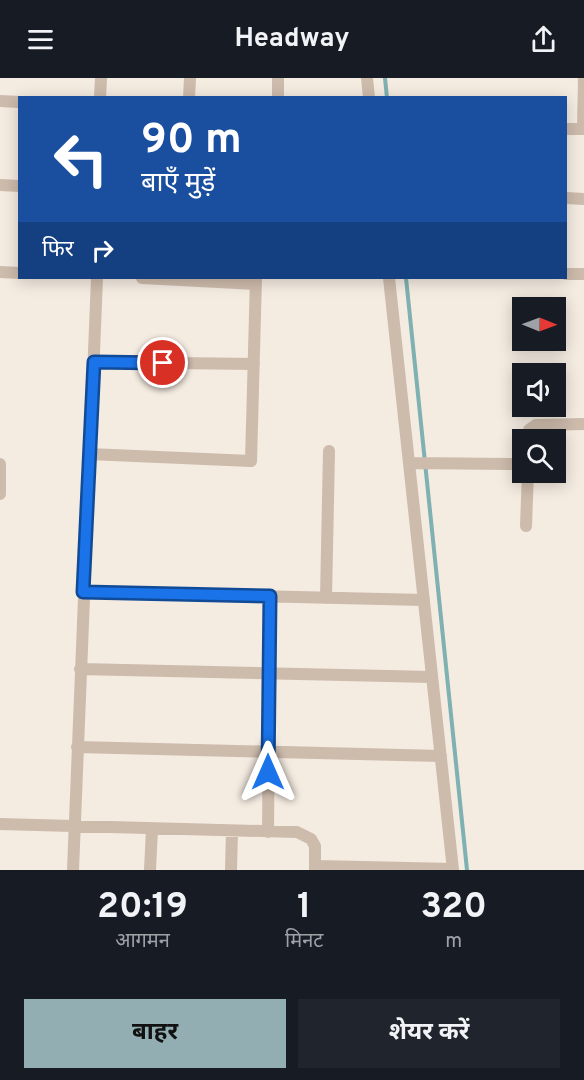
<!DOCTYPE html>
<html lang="hi">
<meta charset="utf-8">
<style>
:root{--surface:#171b24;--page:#20242c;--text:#f1f3f6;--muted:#9ea1a6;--accent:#92aeb2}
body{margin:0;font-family:Overpass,"Noto Sans Devanagari",sans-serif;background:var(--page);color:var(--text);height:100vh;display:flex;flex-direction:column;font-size:22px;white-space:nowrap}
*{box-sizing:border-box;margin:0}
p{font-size:20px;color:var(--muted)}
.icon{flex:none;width:33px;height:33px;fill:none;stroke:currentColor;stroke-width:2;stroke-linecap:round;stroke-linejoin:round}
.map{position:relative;height:792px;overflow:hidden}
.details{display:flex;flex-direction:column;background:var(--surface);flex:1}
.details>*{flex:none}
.hud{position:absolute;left:18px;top:18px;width:549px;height:183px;border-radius:0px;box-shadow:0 3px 15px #0003;background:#1a4fa0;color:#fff;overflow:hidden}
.needle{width:39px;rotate:91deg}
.controls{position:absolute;left:512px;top:219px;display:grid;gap:12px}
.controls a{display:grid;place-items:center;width:54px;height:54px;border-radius:0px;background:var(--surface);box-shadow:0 3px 15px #0003;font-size:30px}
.pin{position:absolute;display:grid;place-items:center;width:51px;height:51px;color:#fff;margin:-26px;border:3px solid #fff;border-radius:50%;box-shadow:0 2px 6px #0007}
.me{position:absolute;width:66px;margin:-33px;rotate:0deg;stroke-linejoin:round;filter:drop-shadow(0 0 4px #0008)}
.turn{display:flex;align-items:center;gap:21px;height:126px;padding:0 24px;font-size:27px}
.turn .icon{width:78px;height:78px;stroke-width:2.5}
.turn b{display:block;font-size:42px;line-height:51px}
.then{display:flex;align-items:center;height:57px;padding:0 24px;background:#0003;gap:12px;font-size:22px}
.eta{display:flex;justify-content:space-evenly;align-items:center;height:102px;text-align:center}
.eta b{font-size:36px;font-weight:700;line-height:42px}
.action{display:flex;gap:12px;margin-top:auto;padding:12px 24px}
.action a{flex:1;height:69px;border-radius:0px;background:var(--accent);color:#111;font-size:24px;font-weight:700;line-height:69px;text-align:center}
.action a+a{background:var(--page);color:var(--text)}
header{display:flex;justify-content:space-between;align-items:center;height:78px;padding:0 24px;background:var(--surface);font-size:27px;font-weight:700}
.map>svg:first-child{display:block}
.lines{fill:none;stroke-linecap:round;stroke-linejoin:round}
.stream{stroke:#7fb0b2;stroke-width:4}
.street{stroke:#cdbbac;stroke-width:12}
.route-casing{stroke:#114b97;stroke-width:15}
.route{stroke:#1a73e8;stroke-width:10}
</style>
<header><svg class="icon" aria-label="menu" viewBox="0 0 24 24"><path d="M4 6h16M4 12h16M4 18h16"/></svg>Headway<svg class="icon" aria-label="share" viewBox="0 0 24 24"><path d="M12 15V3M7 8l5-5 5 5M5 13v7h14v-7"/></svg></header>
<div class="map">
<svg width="584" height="792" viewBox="0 0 584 792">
<rect width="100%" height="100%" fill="#f4ebe1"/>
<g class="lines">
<path class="stream" d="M 385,0 L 387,20
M 406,200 L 467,792"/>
<path class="street" d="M 367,0 L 369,20
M 100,20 L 101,0
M 189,20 L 190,0
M 278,20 L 278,0
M 0,23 L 20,24
M 566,51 L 584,51
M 583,51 L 584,0
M 0,107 L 20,108
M 566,120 L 584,121
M 0,194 L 20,195
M 566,196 L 584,196
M 142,200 L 256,206
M 389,200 L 453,792
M 94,284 L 254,286
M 528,362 L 529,352 L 536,347 L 584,346
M 89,376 L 251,383 L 256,200
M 409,385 L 522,386
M 0,386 L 0,416
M 526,448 L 528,394
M 83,514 L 424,522
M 326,520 L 329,373
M 80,591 L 432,599
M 77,669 L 441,678
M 0,746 L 297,754 L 311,761 L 315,768 L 315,792
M 268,754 L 270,518
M 316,788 L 453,791
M 73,792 L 97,200
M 150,792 L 152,751
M 231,792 L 232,753"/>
</g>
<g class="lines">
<defs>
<path id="route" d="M 163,285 L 94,284 L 83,514 L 270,518 L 268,694"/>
</defs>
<use href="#route" class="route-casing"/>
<use href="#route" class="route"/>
</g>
</svg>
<div class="controls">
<a><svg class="needle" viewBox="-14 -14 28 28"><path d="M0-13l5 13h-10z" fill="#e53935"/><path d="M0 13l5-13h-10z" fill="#9ea1a6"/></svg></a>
<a><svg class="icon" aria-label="sound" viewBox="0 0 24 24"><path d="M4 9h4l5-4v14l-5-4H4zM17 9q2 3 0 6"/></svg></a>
<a><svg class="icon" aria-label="search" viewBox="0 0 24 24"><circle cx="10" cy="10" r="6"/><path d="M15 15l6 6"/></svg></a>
</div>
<div class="pin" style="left:163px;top:285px;background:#d93025"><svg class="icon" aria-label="arrive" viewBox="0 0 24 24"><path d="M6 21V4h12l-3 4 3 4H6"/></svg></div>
<svg class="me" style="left:268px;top:694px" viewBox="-20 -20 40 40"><path d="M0-17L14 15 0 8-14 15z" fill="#1a73e8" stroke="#fff" stroke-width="4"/></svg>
<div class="hud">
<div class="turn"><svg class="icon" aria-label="left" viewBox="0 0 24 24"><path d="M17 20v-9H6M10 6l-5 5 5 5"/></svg><div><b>90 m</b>बाएँ मुड़ें</div></div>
<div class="then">फिर<svg class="icon" aria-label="right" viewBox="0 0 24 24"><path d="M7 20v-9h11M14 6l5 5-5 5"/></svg></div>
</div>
</div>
<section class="details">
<div class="eta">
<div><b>20:19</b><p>आगमन</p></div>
<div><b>1</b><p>मिनट</p></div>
<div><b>320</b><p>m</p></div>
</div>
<div class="action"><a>बाहर</a><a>शेयर करें</a></div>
</section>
